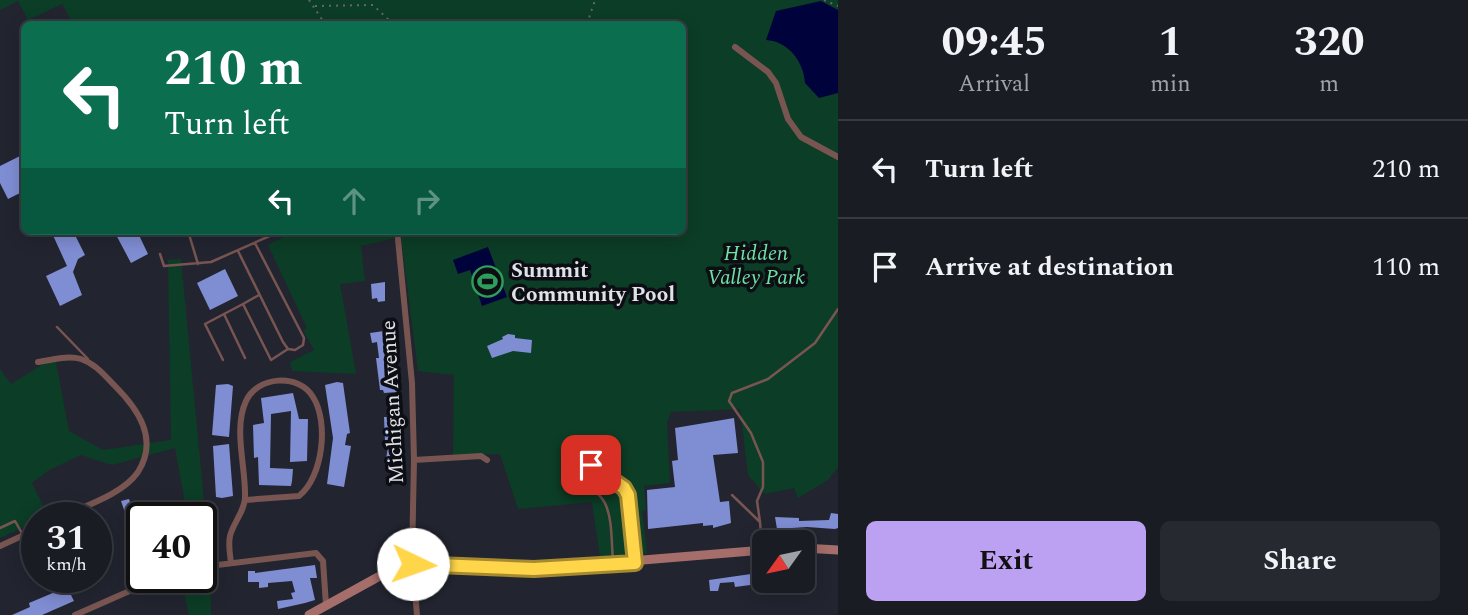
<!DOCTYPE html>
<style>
:root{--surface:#1a1c24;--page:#272931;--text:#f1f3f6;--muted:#9fa1a6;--line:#383a41;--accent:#bca0f2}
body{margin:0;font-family:Spectral,serif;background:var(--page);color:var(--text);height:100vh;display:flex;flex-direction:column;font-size:26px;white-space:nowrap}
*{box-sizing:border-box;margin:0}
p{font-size:23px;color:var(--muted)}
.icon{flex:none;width:38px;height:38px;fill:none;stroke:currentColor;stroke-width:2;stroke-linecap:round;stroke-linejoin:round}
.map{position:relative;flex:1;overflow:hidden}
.details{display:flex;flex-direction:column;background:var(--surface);width:630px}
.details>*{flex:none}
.guide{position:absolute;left:21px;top:21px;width:665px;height:214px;border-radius:10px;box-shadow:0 4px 18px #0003,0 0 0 2px var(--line);background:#0b6e4f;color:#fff;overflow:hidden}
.needle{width:46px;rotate:237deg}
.fabs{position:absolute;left:752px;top:530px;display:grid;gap:14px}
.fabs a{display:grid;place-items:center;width:63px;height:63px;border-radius:10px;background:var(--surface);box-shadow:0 4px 18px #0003,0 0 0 2px var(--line);font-size:35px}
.speed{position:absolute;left:21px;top:502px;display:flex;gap:14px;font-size:35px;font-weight:700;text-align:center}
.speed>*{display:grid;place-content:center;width:91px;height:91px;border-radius:50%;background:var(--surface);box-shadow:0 4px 18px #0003,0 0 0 2px var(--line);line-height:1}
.speed small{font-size:18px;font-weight:400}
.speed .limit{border:4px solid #111;border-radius:10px;background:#fff;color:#111}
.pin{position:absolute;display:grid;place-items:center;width:60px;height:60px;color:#fff;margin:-30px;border-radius:14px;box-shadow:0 4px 10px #0006}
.me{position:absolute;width:77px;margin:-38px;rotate:93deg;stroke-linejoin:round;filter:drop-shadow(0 0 5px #0008)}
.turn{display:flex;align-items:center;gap:24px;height:147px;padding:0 28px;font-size:32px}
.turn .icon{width:91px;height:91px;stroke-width:2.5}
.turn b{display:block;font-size:49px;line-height:60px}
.lanes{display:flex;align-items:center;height:66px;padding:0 28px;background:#0003;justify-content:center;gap:35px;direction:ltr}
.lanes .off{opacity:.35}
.eta{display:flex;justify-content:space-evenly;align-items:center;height:119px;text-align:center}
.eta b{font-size:42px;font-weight:700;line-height:49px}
.cta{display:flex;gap:14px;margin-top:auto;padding:14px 28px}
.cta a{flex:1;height:80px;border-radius:10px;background:var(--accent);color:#111;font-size:28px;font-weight:700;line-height:80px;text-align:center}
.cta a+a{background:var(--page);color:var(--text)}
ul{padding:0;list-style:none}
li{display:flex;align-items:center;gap:21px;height:98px;padding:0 28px;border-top:2px solid var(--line)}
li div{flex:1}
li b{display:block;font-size:26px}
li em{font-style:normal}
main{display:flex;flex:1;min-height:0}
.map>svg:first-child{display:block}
.green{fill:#0c3d26}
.water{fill:#00033b}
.building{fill:#7f8dd3}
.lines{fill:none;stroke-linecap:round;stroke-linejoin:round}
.path{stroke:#63666f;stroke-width:2;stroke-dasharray:2 5;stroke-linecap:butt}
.lane{stroke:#785551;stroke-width:2.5}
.street{stroke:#785551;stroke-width:6}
.secondary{stroke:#a66e6a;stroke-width:9}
.route-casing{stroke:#a68a30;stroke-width:18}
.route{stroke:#ffd54a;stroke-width:12}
.labels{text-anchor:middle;stroke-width:7;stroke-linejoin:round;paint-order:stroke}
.park-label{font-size:21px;font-style:italic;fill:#6fe1a4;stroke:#0d0e13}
.poi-label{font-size:21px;font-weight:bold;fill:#e0e2e9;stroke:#0d0e13;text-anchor:start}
.street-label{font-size:21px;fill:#e0e2e9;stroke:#0d0e13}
</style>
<main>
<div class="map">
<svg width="838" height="615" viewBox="0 0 838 615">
<rect width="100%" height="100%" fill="#222530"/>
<path class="green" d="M 0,0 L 838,0 L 838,467 L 828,480 L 798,498 L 794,488 L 764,494 L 748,475 L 740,409 L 671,412 L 667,422 L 670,483 L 644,486 L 646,510 L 642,511 L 647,553 L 600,557 L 592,502 L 518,509 L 500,454 L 453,455 L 454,375 L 418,371 L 401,237 L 361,246 L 365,281 L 340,284 L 356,374 L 292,371 L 290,362 L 314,350 L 303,330 L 307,328 L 268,245 L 295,231 L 682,231 L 682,24 L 73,24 L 62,4 L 28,20 L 18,1 L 0,10 Z
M 181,259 L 210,565 L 211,615 L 189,615 L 181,578 L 201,578 L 201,518 L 158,518 L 186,508 L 175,448 L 112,465 L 81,455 L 49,470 L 32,483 L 48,516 L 37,518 L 37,521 L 0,538 L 0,369 L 11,384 L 55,357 L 69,431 L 103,450 L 171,440 L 168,260 Z"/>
<path class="water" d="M 821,1 L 838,10 L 838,93 L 819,98 L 805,83 C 804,62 788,41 766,40 L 776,11 Z
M 488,247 L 507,297 L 482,306 L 470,270 L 458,274 L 453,260 Z"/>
<path class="building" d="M 24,154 L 24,191 L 8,199 L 0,183 L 0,166 Z
M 51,231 L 73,231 L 85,255 L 78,259 L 73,272 L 82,295 L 60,306 L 46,276 L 67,266 Z
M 114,231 L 137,231 L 148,254 L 131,263 Z
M 225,269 L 238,296 L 210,310 L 197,283 Z
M 385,282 L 385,301 L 378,302 L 377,298 L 372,299 L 371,284 Z
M 384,331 L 387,342 L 391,342 L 392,350 L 388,350 L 389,365 L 393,365 L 397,392 L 384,393 L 383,390 L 380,390 L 376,358 L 379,358 L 377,342 L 372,343 L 370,333 Z
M 508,334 L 515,335 L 515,338 L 532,340 L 531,353 L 513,351 L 492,358 L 487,346 L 503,339 L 502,337 Z
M 337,382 L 343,383 L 350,433 L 347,434 L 345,445 L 351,446 L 344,487 L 327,484 L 333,438 L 325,385 Z
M 228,384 L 233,386 L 229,437 L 212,435 L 216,385 Z
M 293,393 L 299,419 L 308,419 L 307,461 L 290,462 L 291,411 L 271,414 L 270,468 L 293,469 L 292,481 L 291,486 L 259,485 L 258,457 L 254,458 L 253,425 L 264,423 L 261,398 Z
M 387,409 L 399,409 L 395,435 L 395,449 L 401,451 L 398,459 L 386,459 L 389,441 L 385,441 L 384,417 L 387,417 Z
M 734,418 L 738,453 L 713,455 L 720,502 L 729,501 L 731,523 L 713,528 L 713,525 L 703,526 L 703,523 L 648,529 L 647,490 L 675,487 L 672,461 L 678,460 L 675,428 Z
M 229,444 L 233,496 L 222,498 L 216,497 L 213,446 Z
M 129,499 L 139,528 L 131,530 L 121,501 Z
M 831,513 L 838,514 L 838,528 L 835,529 L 807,527 L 777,529 L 775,517 L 799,518 L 799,521 L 829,520 Z
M 315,565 L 317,578 L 310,578 L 315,600 L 305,603 L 278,609 L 277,601 L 293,599 L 291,593 L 295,592 L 292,581 L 268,583 L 268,587 L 259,588 L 259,582 L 248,582 L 248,571 L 255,571 L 255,573 Z
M 751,574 L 765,574 L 765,583 L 735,587 L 734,582 L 720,583 L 718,591 L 710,591 L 709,580 Z
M 67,587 L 74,601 L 42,615 L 12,615 L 30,607 L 29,603 Z"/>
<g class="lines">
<path class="path" d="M 309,0 L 325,24
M 824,0 L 838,6
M 315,6 L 373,5 L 393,24
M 587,24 L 595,0"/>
<path class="lane" d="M 188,231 L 198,264
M 238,251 L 283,342 L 288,349 L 295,350 L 303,345 L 304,338 L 255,243
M 160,254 L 164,266 L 211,262 L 281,231
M 259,295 L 243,304 L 271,360 L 288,349
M 224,314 L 245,358
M 57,327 L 88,359
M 223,360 L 205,324 L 243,304
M 578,485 L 581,472 L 591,465 L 624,488 L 628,495 L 635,560
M 566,486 C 616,482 610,525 613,561
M 732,495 L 760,522 L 757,501 L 763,487 L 763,462 L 751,433 L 729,401 L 732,393 L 768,379 L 815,343 L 838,309
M 760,522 L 762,547
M 0,528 L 15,521 L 23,535"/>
<path class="street" d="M 735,47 L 768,72 L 776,83 L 788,119 L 801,137 L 838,157
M 398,239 L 412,383 L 414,460 L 412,558 L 417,615
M 38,362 C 52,360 68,355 81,359 C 96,364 105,376 115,386 C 138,409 159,439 138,472 C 122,495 84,506 59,518
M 414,460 L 481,456 L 487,460
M 0,546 L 37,529
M 231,563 C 230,554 228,545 230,536 C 233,523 245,511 245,497 C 246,467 233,429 246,401 C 257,376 299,373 313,397 C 329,422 323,477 299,496 L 245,500
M 201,567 L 316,553 L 323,561 L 326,605
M 75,615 L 159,578"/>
<path class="secondary" d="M 803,548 L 838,550
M 309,615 L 378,577 L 413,564 L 534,569 L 765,550"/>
</g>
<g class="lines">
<defs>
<path id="route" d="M 413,564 L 534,569 L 635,563 L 628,495 L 624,488 L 591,465"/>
</defs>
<use href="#route" class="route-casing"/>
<use href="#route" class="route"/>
</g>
<defs>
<symbol id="stadium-ring" viewBox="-11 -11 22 22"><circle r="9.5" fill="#0d0e13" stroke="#2e9e5b" stroke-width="1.5"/><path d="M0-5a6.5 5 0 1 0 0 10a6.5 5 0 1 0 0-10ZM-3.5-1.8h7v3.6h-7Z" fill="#2e9e5b"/></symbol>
</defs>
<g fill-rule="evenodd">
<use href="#stadium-ring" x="470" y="264" width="35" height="35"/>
</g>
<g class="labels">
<g class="park-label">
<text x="756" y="260">Hidden<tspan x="756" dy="24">Valley Park</tspan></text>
</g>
<g class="poi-label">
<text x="511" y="277">Summit<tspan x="511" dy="24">Community Pool</tspan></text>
</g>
<g class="street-label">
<text transform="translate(392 402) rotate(-93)" y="7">Michigan Avenue</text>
</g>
</g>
</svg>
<div class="fabs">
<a><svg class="needle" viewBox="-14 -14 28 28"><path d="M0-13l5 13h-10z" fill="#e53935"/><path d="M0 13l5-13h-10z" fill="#9fa1a6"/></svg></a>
</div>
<div class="speed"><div>31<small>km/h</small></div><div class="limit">40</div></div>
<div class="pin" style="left:591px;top:465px;background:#d93025"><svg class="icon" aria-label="arrive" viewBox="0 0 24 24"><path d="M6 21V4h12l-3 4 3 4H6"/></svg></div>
<svg class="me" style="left:413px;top:564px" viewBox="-20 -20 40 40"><circle r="19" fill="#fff"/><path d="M0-13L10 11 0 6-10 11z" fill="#ffd54a"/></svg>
<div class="guide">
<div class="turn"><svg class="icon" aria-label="left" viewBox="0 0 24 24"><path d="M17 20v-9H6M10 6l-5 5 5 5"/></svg><div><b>210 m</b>Turn left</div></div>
<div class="lanes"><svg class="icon" aria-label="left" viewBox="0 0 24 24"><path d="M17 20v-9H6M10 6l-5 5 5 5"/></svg><svg class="icon off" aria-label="ahead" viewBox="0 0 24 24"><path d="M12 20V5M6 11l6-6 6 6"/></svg><svg class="icon off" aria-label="right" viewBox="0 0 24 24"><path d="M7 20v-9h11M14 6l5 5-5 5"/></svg></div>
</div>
</div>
<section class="details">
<div class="eta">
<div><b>09:45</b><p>Arrival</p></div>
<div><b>1</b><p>min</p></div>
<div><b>320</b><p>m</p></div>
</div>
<ul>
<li><svg class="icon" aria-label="left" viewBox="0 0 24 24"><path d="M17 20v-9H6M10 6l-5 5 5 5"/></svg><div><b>Turn left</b></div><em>210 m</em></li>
<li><svg class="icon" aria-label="arrive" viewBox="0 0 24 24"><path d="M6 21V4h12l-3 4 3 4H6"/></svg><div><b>Arrive at destination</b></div><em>110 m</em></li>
</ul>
<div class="cta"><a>Exit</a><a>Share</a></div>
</section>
</main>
